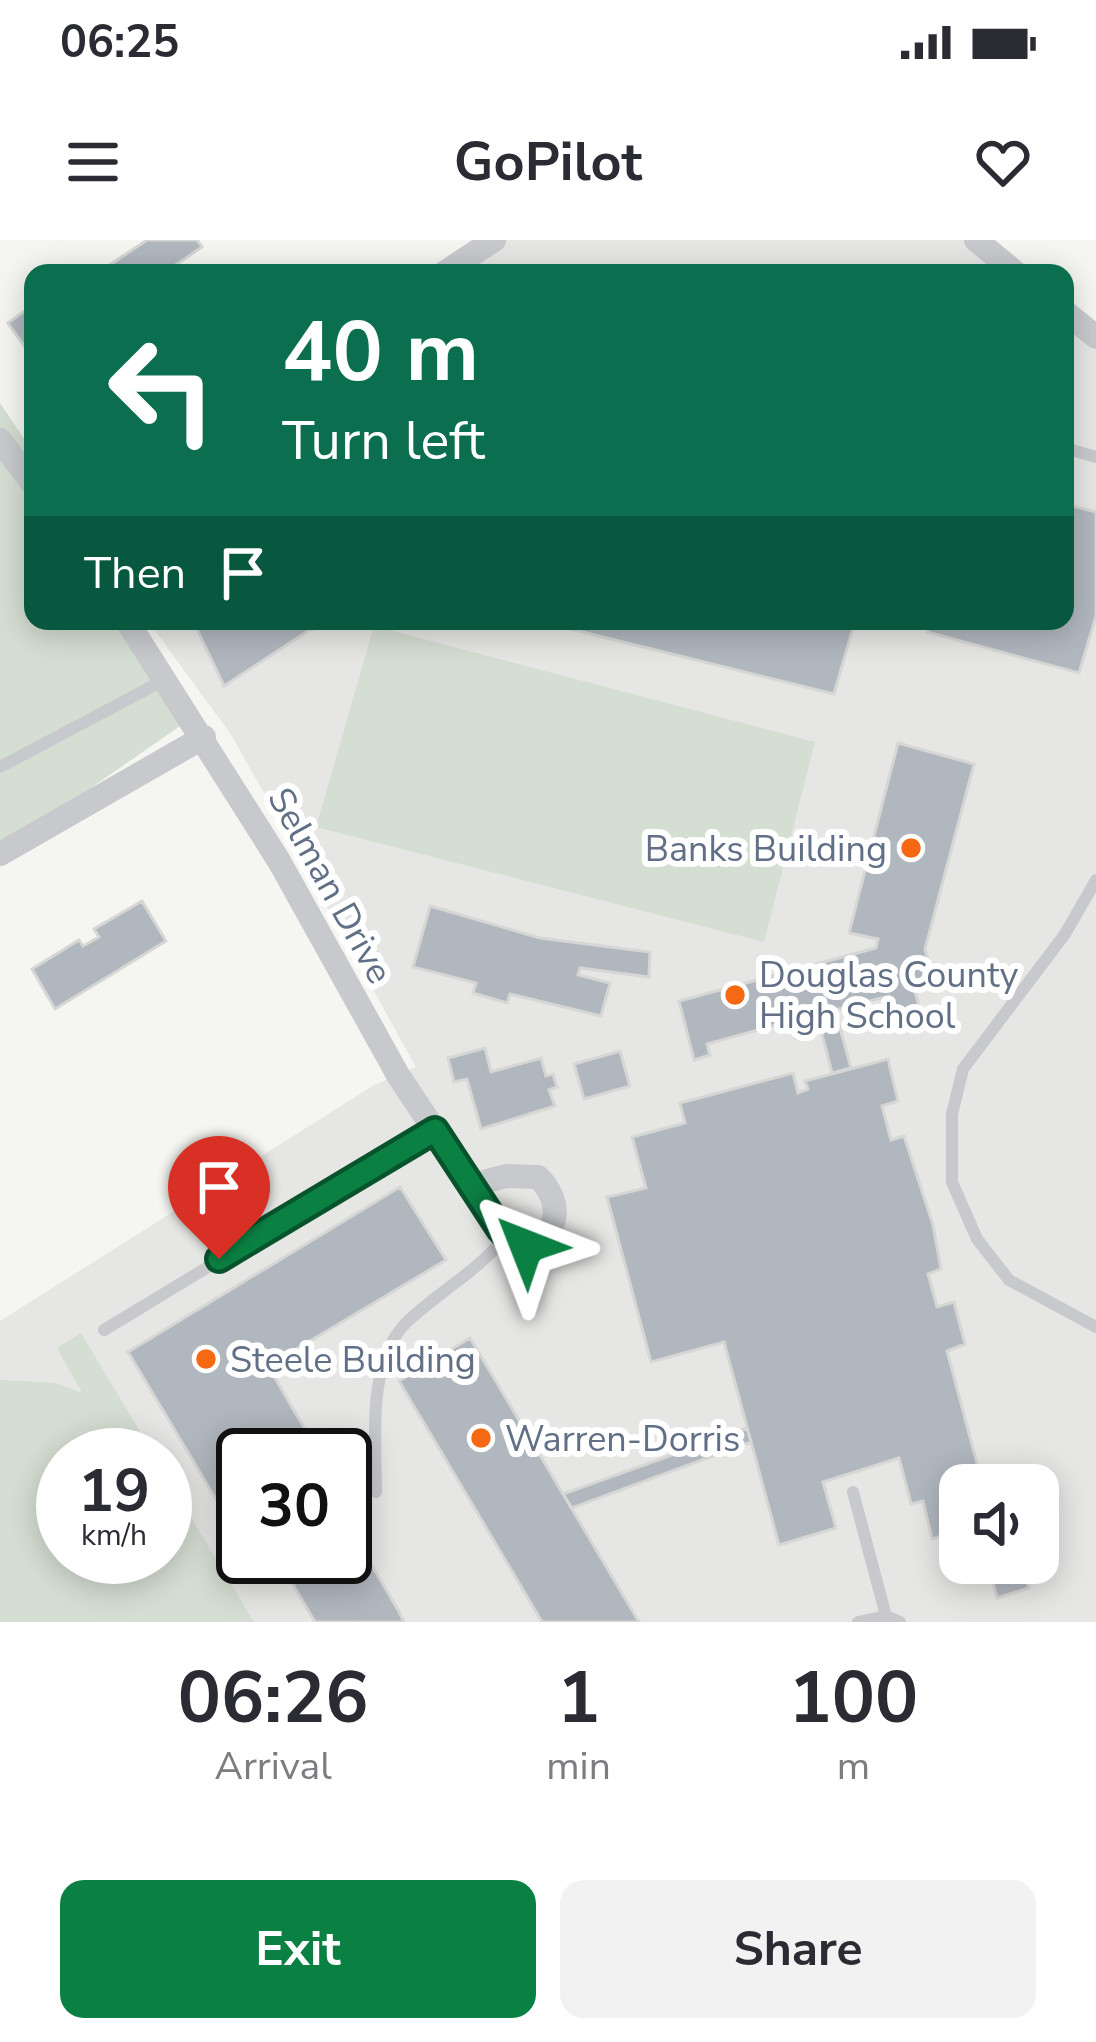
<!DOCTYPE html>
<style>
:root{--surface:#fff;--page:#f2f2f3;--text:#2b2b33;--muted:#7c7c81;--accent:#0b8043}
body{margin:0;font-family:"Nunito Sans",sans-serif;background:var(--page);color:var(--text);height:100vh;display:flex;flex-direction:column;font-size:45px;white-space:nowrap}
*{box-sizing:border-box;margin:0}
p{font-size:39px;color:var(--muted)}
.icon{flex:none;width:66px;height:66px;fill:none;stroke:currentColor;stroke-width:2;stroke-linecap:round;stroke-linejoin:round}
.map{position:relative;height:1382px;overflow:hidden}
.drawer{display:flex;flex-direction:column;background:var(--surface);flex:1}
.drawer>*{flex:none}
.top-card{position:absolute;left:24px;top:24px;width:1050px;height:366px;border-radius:24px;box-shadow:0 6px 30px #0003;background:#0b6e4f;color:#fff;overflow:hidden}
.fabs{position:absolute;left:939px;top:1224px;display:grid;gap:24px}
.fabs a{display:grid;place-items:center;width:120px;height:120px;border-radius:24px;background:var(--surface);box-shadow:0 6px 30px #0003;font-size:60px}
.speed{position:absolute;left:36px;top:1188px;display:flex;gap:24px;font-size:60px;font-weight:700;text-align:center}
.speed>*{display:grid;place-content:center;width:156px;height:156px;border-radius:50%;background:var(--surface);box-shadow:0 6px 30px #0003;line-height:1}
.speed small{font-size:30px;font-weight:400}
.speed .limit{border:6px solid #111;border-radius:18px;background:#fff;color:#111}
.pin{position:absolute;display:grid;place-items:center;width:102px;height:102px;color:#fff;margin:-123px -51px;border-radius:50% 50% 50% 0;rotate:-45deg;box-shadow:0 0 12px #0007}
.pin .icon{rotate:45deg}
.me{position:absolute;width:132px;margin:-66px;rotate:315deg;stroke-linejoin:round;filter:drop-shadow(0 0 9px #0008)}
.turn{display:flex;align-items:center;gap:42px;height:252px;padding:0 60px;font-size:54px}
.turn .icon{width:156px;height:156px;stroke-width:2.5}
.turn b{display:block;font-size:84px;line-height:102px}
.then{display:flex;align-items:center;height:114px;padding:0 60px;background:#0003;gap:24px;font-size:45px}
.eta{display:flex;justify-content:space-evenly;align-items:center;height:204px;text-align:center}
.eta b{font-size:72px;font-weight:700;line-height:84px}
.cta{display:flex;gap:24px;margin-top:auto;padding:24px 60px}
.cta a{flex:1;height:138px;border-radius:24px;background:var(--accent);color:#fff;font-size:48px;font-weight:700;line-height:138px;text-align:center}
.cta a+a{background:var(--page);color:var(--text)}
.status{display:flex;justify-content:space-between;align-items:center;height:84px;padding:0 60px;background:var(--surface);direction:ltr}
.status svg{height:33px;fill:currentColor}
header{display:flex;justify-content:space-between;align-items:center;height:156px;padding:0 60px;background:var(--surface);font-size:54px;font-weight:700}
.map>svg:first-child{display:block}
.built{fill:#e6e6e5;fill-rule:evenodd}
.green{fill:#d5ded2}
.building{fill:#b1b7bf;stroke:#d6d7d4;stroke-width:3}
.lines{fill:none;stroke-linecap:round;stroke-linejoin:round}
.service{stroke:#c7c9cd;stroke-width:12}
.minor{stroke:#c7c9cd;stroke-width:24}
.route-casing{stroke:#07532c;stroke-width:30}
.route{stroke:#0b8043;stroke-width:21}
.poi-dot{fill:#f66811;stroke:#fff;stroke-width:4.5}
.labels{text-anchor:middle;stroke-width:12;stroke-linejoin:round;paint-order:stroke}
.poi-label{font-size:36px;fill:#617086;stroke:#fff;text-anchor:start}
.street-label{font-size:36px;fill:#617086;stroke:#fff}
</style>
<div class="status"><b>06:25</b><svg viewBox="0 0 49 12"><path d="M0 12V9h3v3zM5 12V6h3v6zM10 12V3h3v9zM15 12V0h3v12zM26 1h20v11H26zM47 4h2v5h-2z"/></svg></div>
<header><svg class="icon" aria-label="menu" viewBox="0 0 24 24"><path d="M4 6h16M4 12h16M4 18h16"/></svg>GoPilot<svg class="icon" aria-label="heart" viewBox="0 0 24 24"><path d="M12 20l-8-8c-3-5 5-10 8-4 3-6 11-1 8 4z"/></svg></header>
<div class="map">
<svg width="1096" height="1382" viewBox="0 0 1096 1382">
<rect width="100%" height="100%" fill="#f5f6f1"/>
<path class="built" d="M 494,0 L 976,0 L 1016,33 L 444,33 Z
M 1065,72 L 1096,97 L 1096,1382 L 0,1382 L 0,1081 L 374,845 L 416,827 L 232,496 L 148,381 L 1065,381 ZM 63,1215 L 165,1215 L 165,1317 L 63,1317 ZM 243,1215 L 345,1215 L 345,1317 L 243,1317 ZM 960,1245 L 1038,1245 L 1038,1323 L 960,1323 Z"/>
<path class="green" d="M 0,163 L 33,212 L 33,381 L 129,381 L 183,484 L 0,611 Z
M 374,386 L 815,502 L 764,702 L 316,587 Z
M 81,1093 L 154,1215 L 63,1215 L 63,1317 L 165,1317 L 165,1234 L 254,1382 L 0,1382 L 0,1140 L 56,1143 L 82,1153 L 57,1108 Z"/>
<path class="building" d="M 147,0 L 197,0 L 202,7 L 164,33 L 113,33 L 108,26 Z
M 33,65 L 33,118 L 8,83 Z
M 1065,264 L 1096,272 L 1096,376 L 1079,433 L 927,392 L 929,381 L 1065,381 Z
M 193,381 L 302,381 L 308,391 L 224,446 Z
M 302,381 L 338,381 L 308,391 Z
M 538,381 L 855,381 L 834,454 Z
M 898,503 L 974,524 L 925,709 L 934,742 L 914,748 L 920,770 L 894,777 L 889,756 L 835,770 L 851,828 L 832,833 L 817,775 L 807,778 L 810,794 L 795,798 L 790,781 L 707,804 L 710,815 L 694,820 L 679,761 L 876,708 L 878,699 L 849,693 Z
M 142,661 L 166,701 L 55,769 L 32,729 L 79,700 L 83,706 L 99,697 L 94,689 Z
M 430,666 L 540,698 L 650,712 L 649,737 L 580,728 L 578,735 L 610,743 L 601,776 L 510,754 L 507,763 L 473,753 L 476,743 L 413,727 Z
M 485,808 L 491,832 L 541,818 L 546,836 L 553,834 L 557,847 L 549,850 L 555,866 L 481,889 L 467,839 L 454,842 L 448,818 Z
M 620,811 L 630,846 L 584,859 L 574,824 Z
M 888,819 L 898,861 L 882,866 L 891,900 L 904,896 L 933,985 L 941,1029 L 928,1034 L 937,1067 L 954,1062 L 965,1104 L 947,1111 L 982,1242 L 960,1245 L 960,1290 L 932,1299 L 923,1261 L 911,1264 L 899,1218 L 823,1242 L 836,1288 L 779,1305 L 724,1102 L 651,1122 L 607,957 L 646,948 L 632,897 L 685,883 L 680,863 L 793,833 L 798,853 L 808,849 L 805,841 Z
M 400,947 L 446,1020 L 268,1126 L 320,1215 L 243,1215 L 243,1278 L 232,1286 L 128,1112 Z
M 470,1098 L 563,1254 L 639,1382 L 542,1382 L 500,1311 L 399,1141 Z
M 747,1188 L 751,1202 L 572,1268 L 563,1254 Z
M 345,1280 L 398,1370 L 404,1382 L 315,1382 L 277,1317 L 345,1317 Z
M 988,1323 L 1022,1323 L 1029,1348 L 997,1358 Z"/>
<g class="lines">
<path class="service" d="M 1065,208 L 1096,217
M 0,527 L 166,439
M 1096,640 L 1065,694 L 963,829 L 952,874 L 952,942 L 977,999 L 1009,1040 L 1096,1087
M 104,1090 L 434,890
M 376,1252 C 376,1200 366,1121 408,1081 C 441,1050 477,1032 506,996
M 853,1252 L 886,1376
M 858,1382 L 886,1376 L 900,1382"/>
<path class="minor" d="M 976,0 L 1016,33
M 444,33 L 494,0
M 1065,72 L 1096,97
M 0,200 L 33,244
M 127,381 L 279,621 L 398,835 L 500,989 L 512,1002 L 526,1006 C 562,995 562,960 538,937 L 506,936 L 472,945
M 0,614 L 204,497"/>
</g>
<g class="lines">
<defs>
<path id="route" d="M 219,1019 L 435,890 L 500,989 L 512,1002 L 526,1006"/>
</defs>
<use href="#route" class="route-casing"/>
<use href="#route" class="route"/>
</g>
<g class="poi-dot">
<circle cx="911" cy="608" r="12"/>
<circle cx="735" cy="755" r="12"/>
<circle cx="206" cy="1119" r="12"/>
<circle cx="481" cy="1198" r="12"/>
</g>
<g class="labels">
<g class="poi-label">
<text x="887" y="621" text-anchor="end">Banks Building</text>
<text x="759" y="747">Douglas County<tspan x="759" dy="41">High School</tspan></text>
<text x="230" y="1132">Steele Building</text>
<text x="505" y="1211">Warren-Dorris</text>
</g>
<g class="street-label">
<text transform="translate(331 645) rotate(61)" y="13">Selman Drive</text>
</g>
</g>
</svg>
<div class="fabs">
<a><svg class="icon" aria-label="sound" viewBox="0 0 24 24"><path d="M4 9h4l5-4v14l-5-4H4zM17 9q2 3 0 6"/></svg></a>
</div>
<div class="speed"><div>19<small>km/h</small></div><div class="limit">30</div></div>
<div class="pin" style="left:219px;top:1019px;background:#d93025"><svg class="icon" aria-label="arrive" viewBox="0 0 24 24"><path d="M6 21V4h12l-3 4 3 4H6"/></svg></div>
<svg class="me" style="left:526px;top:1006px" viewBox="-20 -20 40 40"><path d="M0-17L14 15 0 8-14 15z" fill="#0b8043" stroke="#fff" stroke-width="4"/></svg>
<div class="top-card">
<div class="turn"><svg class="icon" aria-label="left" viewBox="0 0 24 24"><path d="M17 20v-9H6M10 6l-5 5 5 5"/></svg><div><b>40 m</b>Turn left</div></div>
<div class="then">Then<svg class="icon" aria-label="arrive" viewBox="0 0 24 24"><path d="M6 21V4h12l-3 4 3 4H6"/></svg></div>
</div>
</div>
<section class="drawer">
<div class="eta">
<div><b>06:26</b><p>Arrival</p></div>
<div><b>1</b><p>min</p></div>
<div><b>100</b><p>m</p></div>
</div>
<div class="cta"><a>Exit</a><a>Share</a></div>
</section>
